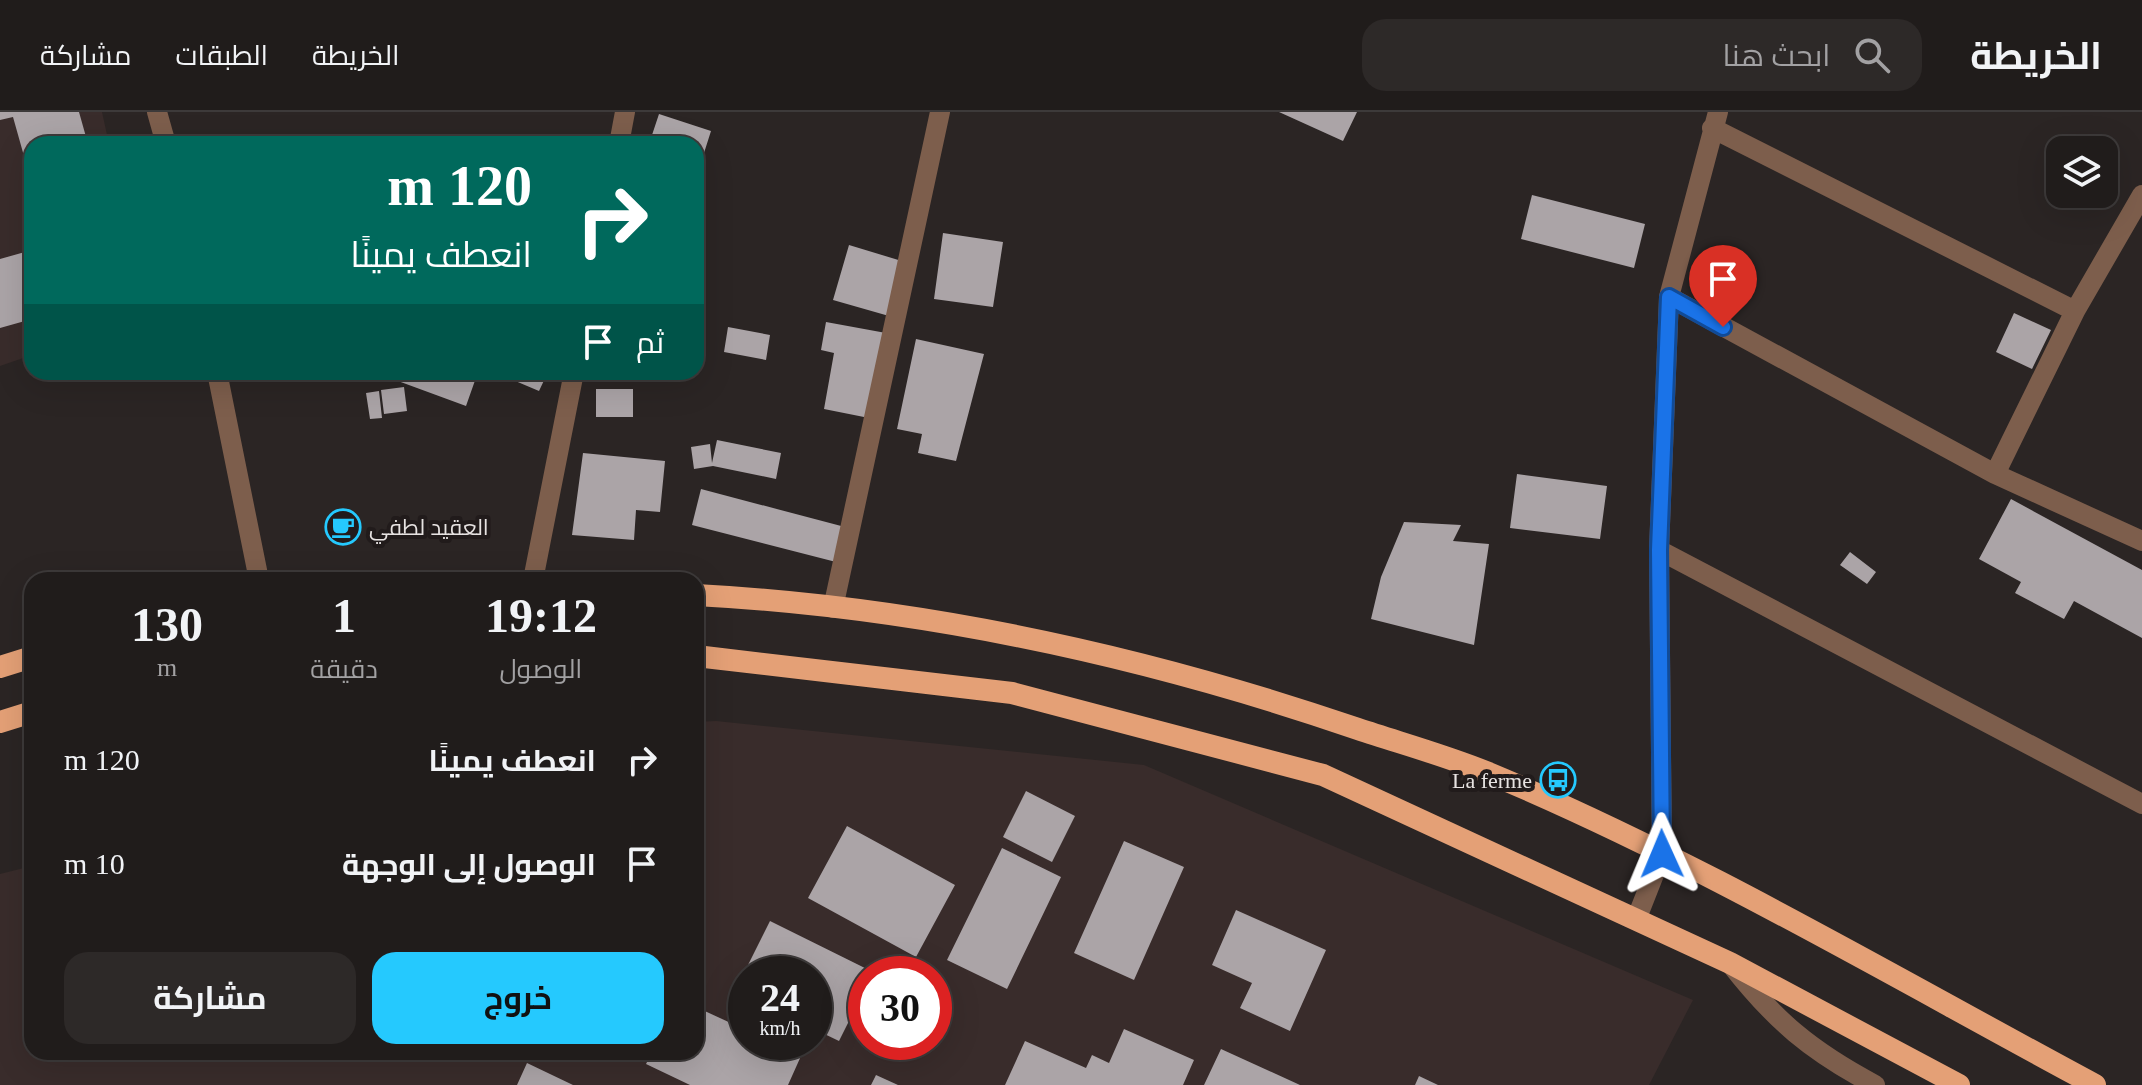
<!DOCTYPE html>
<html lang="ar">
<meta charset="utf-8">
<style>
:root{--surface:#201c1b;--page:#2d2928;--text:#f1f3f6;--muted:#a2a1a3;--line:#3d3a3a;--accent:#25c9fe}
body{margin:0;font-family:"Times New Roman",Cairo,serif;background:var(--page);color:var(--text);direction:rtl;height:100vh;display:flex;flex-direction:column;font-size:30px;white-space:nowrap}
*{box-sizing:border-box;margin:0}
p{font-size:26px;color:var(--muted)}
.icon{flex:none;width:44px;height:44px;fill:none;stroke:currentColor;stroke-width:2;stroke-linecap:round;stroke-linejoin:round}
.map{position:relative;flex:1;overflow:hidden;direction:ltr}
.sheet{position:absolute;left:24px;top:460px;width:680px;height:488px;display:flex;flex-direction:column;background:var(--surface);border-radius:24px;box-shadow:0 8px 32px #0002,0 0 0 2px var(--line);direction:rtl}
.sheet>*{flex:none}
.top-card{position:absolute;left:24px;top:24px;width:680px;height:244px;border-radius:24px;box-shadow:0 8px 32px #0002,0 0 0 2px var(--line);direction:rtl;background:#00695c;color:#fff;overflow:hidden}
.buttons{position:absolute;left:2046px;top:24px;display:grid;gap:16px}
.buttons a{display:grid;place-items:center;width:72px;height:72px;border-radius:16px;background:var(--surface);box-shadow:0 8px 32px #0002,0 0 0 2px var(--line);font-size:40px}
.speed{position:absolute;left:728px;top:844px;display:flex;gap:16px;font-size:40px;font-weight:700;text-align:center}
.speed>*{display:grid;place-content:center;width:104px;height:104px;border-radius:50%;background:var(--surface);box-shadow:0 8px 32px #0002,0 0 0 2px var(--line);line-height:1}
.speed small{font-size:20px;font-weight:400}
.speed .limit{border:12px solid #d22;background:#fff;color:#111}
.pin{position:absolute;display:grid;place-items:center;width:68px;height:68px;color:#fff;margin:-82px -34px;border-radius:50% 50% 50% 0;rotate:-45deg;box-shadow:0 0 8px #0007}
.pin .icon{rotate:45deg}
.me{position:absolute;width:88px;margin:-44px;rotate:359deg;stroke-linejoin:round;filter:drop-shadow(0 0 6px #0008)}
.turn{display:flex;align-items:center;gap:28px;height:168px;padding:0 40px;font-size:36px}
.turn .icon{width:104px;height:104px;stroke-width:2.5}
.turn b{display:block;font-size:56px;line-height:68px}
.then{display:flex;align-items:center;height:76px;padding:0 40px;background:#0003;gap:16px;font-size:30px}
.eta{display:flex;justify-content:space-evenly;align-items:center;height:136px;text-align:center}
.eta b{font-size:48px;font-weight:700;line-height:56px}
.button{display:flex;gap:16px;margin-top:auto;padding:16px 40px}
.button a{flex:1;height:92px;border-radius:24px;background:var(--accent);color:#111;font-size:32px;font-weight:700;line-height:92px;text-align:center}
.button a+a{background:var(--page);color:var(--text)}
ul{padding:0;list-style:none}
li{display:flex;align-items:center;gap:24px;height:104px;padding:0 40px}
li div{flex:1}
li b{display:block;font-size:30px}
li em{font-style:normal}
header{display:flex;align-items:center;gap:48px;box-sizing:border-box;height:112px;padding:0 40px;background:var(--surface);border-bottom:2px solid var(--line)}
header strong{font-size:38px}
nav{display:flex;gap:44px;margin-inline-start:auto;font-size:28px}
.search{width:560px;height:72px;background:var(--page);display:flex;align-items:center;gap:20px;box-sizing:border-box;padding:0 28px;border-radius:24px;color:var(--muted);font-size:30px}
.map>svg:first-child{display:block}
.built{fill:#392c2b;fill-rule:evenodd}
.building{fill:#aba4a7}
.lines{fill:none;stroke-linecap:round;stroke-linejoin:round}
.minor{stroke:#7d5e4c;stroke-width:20}
.trunk{stroke:#e4a076;stroke-width:22}
.route-casing{stroke:#114b97;stroke-width:20}
.route{stroke:#1a73e8;stroke-width:14}
.labels{text-anchor:middle;stroke-width:8;stroke-linejoin:round;paint-order:stroke}
.poi-label{font-size:22px;fill:#e7e3e2;stroke:#211b1b;text-anchor:start}
</style>
<header>
<strong>الخريطة</strong>
<div class="search"><svg class="icon" aria-label="search" viewBox="0 0 24 24"><circle cx="10" cy="10" r="6"/><path d="M15 15l6 6"/></svg>ابحث هنا</div>
<nav><a>الخريطة</a><a>الطبقات</a><a>مشاركة</a></nav>
</header>
<div class="map">
<svg width="2142" height="973" viewBox="0 0 2142 973">
<rect width="100%" height="100%" fill="#2b2524"/>
<path class="built" d="M 0,0 L 102,0 L 109,32 L 32,32 L 32,243 L 0,254 Z
M 716,609 L 1144,653 L 1693,888 L 1649,973 L 0,973 L 0,762 L 32,754 L 32,940 L 696,940 L 696,610 ZM 746,862 L 814,862 L 814,930 L 746,930 ZM 866,862 L 934,862 L 934,930 L 866,930 Z"/>
<path class="building" d="M 0,0 L 79,0 L 88,32 L 32,32 L 31,69 L 13,5 L 0,8 Z
M 1279,0 L 1357,0 L 1343,29 Z
M 659,2 L 711,19 L 697,63 L 696,32 L 649,32 Z
M 1532,83 L 1645,112 L 1634,156 L 1521,127 Z
M 943,121 L 1003,130 L 993,195 L 934,187 Z
M 849,133 L 905,150 L 889,204 L 833,188 Z
M 32,138 L 32,207 L 0,216 L 0,147 Z
M 2014,201 L 2051,218 L 2032,257 L 1996,240 Z
M 826,210 L 886,221 L 869,306 L 824,297 L 834,241 L 821,238 Z
M 728,215 L 770,223 L 766,248 L 724,240 Z
M 916,227 L 984,242 L 956,349 L 918,341 L 922,322 L 897,317 Z
M 401,260 L 478,260 L 466,294 L 398,269 Z
M 517,260 L 548,260 L 539,279 L 513,268 Z
M 404,275 L 407,299 L 384,302 L 381,278 Z
M 596,277 L 633,277 L 633,305 L 596,305 Z
M 379,279 L 382,306 L 370,307 L 366,281 Z
M 717,328 L 781,341 L 776,367 L 713,354 L 694,357 L 691,335 L 710,332 L 712,351 Z
M 583,341 L 665,349 L 660,400 L 636,398 L 634,428 L 572,423 Z
M 1517,362 L 1607,374 L 1600,427 L 1510,416 Z
M 701,377 L 845,415 L 836,450 L 692,413 Z
M 2011,387 L 2142,458 L 2142,526 L 2074,489 L 2064,507 L 2015,481 L 2021,470 L 1979,447 Z
M 1404,410 L 1461,413 L 1453,429 L 1489,432 L 1474,533 L 1371,507 L 1381,465 Z
M 1850,440 L 1876,460 L 1867,472 L 1840,453 Z
M 1026,679 L 1075,704 L 1052,750 L 1003,725 Z
M 847,714 L 955,773 L 916,845 L 808,786 Z
M 1124,729 L 1184,755 L 1134,868 L 1074,841 Z
M 1002,736 L 1061,765 L 1007,877 L 947,848 Z
M 1236,798 L 1326,838 L 1290,919 L 1240,896 L 1252,871 L 1212,853 Z
M 770,809 L 877,862 L 866,862 L 866,875 L 839,929 L 814,917 L 814,862 L 746,862 L 746,882 L 736,877 Z
M 696,895 L 746,918 L 746,930 L 771,930 L 801,944 L 788,973 L 690,973 L 646,952 L 652,940 L 696,940 Z
M 1124,917 L 1194,948 L 1183,973 L 1005,973 L 1025,929 L 1086,956 L 1092,943 L 1109,951 Z
M 1221,937 L 1300,973 L 1204,973 Z
M 527,951 L 573,973 L 517,973 Z
M 876,963 L 898,973 L 871,973 Z
M 1419,964 L 1438,973 L 1415,973 Z"/>
<g class="lines">
<path class="minor" d="M 157,0 L 166,32
M 1712,16 L 2075,199
M 619,32 L 625,0
M 1669,185 L 1995,362 L 2142,429
M 217,260 L 259,468
M 1995,362 L 2075,199 L 2142,83
M 1659,438 L 2142,692
M 533,468 L 574,260
M 833,496 L 940,0
M 1636,808 L 1662,742 L 1659,438 L 1669,185 L 1718,0
M 1730,851 C 1775,909 1811,939 1875,973"/>
<path class="trunk" d="M 696,483 C 921,495 1145,544 1358,617 C 1400,631 1444,643 1486,660 C 1693,746 1897,867 2095,973
M 696,544 L 1012,581 L 1323,663 L 1730,851 L 1959,973
M 0,555 L 32,545
M 0,610 L 32,600"/>
</g>
<g class="lines">
<defs>
<path id="route" d="M 1662,742 L 1659,438 L 1669,185 L 1723,215"/>
</defs>
<use href="#route" class="route-casing"/>
<use href="#route" class="route"/>
</g>
<defs>
<symbol id="cafe-ring" viewBox="-11 -11 22 22"><circle r="9.5" fill="#211b1b" stroke="#25c9fe" stroke-width="1.5"/><path d="M-5.5-4.5H6V0H3Q3 3.5 0 3.5H-2.5Q-5.5 3.5-5.5 0ZM3-3.2v2h1.7v-2ZM-6 4.5H4V6H-6Z" fill="#25c9fe"/></symbol>
<symbol id="bus-ring" viewBox="-11 -11 22 22"><circle r="9.5" fill="#211b1b" stroke="#25c9fe" stroke-width="1.5"/><path d="M-5-6H5V4H4V6H2V4H-2V6H-4V4H-5ZM-3.5-4V0h7V-4ZM-3.5 1.2v1.5H-2V1.2ZM2 1.2v1.5H3.5V1.2Z" fill="#25c9fe"/></symbol>
</defs>
<g fill-rule="evenodd">
<use href="#cafe-ring" x="323" y="395" width="40" height="40"/>
<use href="#bus-ring" x="1538" y="648" width="40" height="40"/>
</g>
<g class="labels">
<g class="poi-label">
<text x="369" y="423">العقيد لطفي</text>
<text x="1532" y="676" text-anchor="end">La ferme</text>
</g>
</g>
</svg>
<div class="buttons">
<a><svg class="icon" aria-label="layers" viewBox="0 0 24 24"><path d="M12 4l9 5-9 5-9-5zM3 14l9 5 9-5"/></svg></a>
</div>
<div class="speed"><div>24<small>km/h</small></div><div class="limit">30</div></div>
<div class="pin" style="left:1723px;top:215px;background:#d93025"><svg class="icon" aria-label="arrive" viewBox="0 0 24 24"><path d="M6 21V4h12l-3 4 3 4H6"/></svg></div>
<svg class="me" style="left:1662px;top:742px" viewBox="-20 -20 40 40"><path d="M0-17L14 15 0 8-14 15z" fill="#1a73e8" stroke="#fff" stroke-width="4"/></svg>
<div class="top-card">
<div class="turn"><svg class="icon" aria-label="right" viewBox="0 0 24 24"><path d="M7 20v-9h11M14 6l5 5-5 5"/></svg><div><b>120 m</b>انعطف يمينًا</div></div>
<div class="then">ثم<svg class="icon" aria-label="arrive" viewBox="0 0 24 24"><path d="M6 21V4h12l-3 4 3 4H6"/></svg></div>
</div>
<section class="sheet">
<div class="eta">
<div><b>19:12</b><p>الوصول</p></div>
<div><b>1</b><p>دقيقة</p></div>
<div><b>130</b><p>m</p></div>
</div>
<ul>
<li><svg class="icon" aria-label="right" viewBox="0 0 24 24"><path d="M7 20v-9h11M14 6l5 5-5 5"/></svg><div><b>انعطف يمينًا</b></div><em>120 m</em></li>
<li><svg class="icon" aria-label="arrive" viewBox="0 0 24 24"><path d="M6 21V4h12l-3 4 3 4H6"/></svg><div><b>الوصول إلى الوجهة</b></div><em>10 m</em></li>
</ul>
<div class="button"><a>خروج</a><a>مشاركة</a></div>
</section>
</div>
